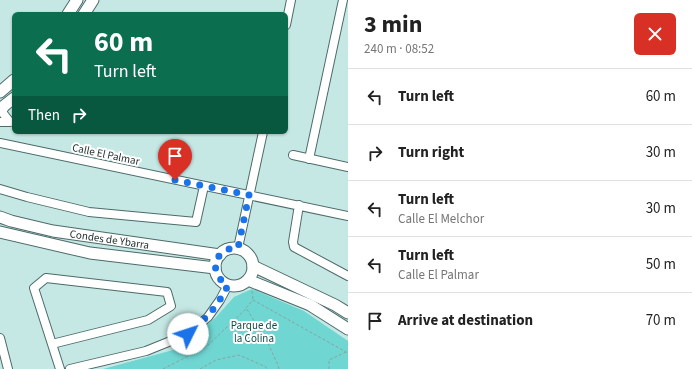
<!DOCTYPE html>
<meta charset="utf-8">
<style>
:root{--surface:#fff;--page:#f6f6f6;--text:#222;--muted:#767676;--line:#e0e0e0}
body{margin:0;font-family:"Source Sans 3",sans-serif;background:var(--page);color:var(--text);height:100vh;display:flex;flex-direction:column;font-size:15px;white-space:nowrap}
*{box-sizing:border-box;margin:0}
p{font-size:13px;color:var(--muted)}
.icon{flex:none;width:22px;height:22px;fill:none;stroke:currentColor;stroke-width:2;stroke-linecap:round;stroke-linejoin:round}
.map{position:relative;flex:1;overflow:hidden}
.sheet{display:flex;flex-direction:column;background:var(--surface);width:344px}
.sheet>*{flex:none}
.banner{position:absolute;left:12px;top:12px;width:276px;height:122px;border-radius:6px;box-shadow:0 1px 3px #0004;background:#0b6e4f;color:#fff;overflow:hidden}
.pin{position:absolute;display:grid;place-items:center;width:34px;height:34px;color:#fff;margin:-41px -17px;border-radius:50% 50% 50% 0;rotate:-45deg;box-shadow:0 0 4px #0007}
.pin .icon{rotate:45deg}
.me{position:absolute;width:44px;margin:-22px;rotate:49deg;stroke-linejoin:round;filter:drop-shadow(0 0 3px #0008)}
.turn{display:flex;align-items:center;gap:14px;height:84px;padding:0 16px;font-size:18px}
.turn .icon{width:52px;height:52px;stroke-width:2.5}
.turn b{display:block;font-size:28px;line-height:34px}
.then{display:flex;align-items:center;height:38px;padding:0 16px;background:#0003;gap:8px;font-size:15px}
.round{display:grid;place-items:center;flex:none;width:42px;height:42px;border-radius:6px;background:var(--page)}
.headline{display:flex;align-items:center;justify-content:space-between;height:68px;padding:0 16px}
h1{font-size:24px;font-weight:700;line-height:30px}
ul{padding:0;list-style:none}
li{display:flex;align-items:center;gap:12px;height:56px;padding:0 16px;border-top:1px solid var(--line)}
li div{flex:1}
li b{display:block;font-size:15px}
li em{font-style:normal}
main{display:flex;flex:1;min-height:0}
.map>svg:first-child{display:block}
.green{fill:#6fd6d2}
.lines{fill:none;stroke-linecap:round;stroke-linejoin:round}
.minor-casing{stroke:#4c6b69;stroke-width:10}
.secondary-casing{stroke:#4c6b69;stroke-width:13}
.path{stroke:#89a4a2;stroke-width:1;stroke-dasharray:3 2;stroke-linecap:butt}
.minor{stroke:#fff;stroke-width:8}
.secondary{stroke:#fff;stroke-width:11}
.route{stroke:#1a73e8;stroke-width:7;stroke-dasharray:0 12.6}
.labels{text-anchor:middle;stroke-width:4;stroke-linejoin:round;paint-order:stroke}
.street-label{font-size:11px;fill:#222f2e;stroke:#fff}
.park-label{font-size:11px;fill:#154b49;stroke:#fff}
</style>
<main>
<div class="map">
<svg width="348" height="369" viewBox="0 0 348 369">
<rect width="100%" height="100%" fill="#c5e8e5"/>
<path class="green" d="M 252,289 L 304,311 L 348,341 L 348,369 L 103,369 L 173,350 L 200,331 L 216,317 L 234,297 Z"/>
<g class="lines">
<defs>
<path id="minor" d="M 286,25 L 291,0
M 0,122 L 10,122 L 2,112 L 6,105
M 0,143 L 348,216
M 293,155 L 348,167
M 309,159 L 343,0
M 0,189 L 27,197 L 89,212 L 196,222 L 204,186
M 299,205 L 293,242 L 294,247 L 348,276
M 238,248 L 263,132
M 0,338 L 8,369
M 52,344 L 148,320 L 171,306 L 167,292 L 46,278 L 34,288 L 60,369
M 70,369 L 146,351 L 188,334 L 208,317 L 220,300 L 228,285"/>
<g id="secondary">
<path d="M 68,14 L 77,0"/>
<path d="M 84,14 L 93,0"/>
<path d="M 0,92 L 14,80"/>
<path d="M 0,109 L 14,98"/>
<path id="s1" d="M 0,217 L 11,221 L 53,231 L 220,255"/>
<path d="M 0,232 L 90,253 L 215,268"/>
<circle cx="234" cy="267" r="19"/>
<path d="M 253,266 L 335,305 L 348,313"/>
<path d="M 248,280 L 310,305 L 348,329"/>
</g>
</defs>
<use href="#minor" class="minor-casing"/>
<use href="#secondary" class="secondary-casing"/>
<path class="path" d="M 215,277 L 220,284
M 235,288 L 242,287
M 252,291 L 253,300
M 163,369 L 206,347 L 246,309
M 200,369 L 216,360 L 239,355 L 266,367 L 267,369
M 279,369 L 278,365 L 266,339 L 246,308 L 253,300 L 348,353
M 329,369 L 329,360 L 346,352"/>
<use href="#minor" class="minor"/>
<use href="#secondary" class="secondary"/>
</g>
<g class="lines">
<path class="route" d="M 175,180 L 249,195 L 238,248 C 214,247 207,274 228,285 C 217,308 206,318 188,334"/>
</g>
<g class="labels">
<g class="street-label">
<text transform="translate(106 154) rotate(12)" y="4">Calle El Palmar</text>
<text dy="4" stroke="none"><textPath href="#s1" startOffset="112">Condes de Ybarra</textPath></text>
</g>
<g class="park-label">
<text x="254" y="329">Parque de<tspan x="254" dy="13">la Colina</tspan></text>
</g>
</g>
</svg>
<div class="pin" style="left:175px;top:180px;background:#d93025"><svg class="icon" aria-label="arrive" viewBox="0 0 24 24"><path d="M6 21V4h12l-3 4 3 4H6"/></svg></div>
<svg class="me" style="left:188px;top:334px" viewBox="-20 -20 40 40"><circle r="19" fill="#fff"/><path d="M0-13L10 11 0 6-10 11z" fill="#1a73e8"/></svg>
<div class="banner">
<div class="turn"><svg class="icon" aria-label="left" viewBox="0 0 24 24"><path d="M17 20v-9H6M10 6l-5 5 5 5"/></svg><div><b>60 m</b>Turn left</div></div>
<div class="then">Then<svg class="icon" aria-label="right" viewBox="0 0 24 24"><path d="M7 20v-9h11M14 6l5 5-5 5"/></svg></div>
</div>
</div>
<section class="sheet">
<div class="headline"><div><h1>3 min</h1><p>240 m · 08:52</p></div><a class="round" style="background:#d93025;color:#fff"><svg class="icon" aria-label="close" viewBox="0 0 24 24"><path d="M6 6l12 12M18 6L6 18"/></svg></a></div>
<ul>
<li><svg class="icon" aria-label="left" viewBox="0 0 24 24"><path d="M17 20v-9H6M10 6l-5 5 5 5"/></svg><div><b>Turn left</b></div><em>60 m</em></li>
<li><svg class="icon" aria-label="right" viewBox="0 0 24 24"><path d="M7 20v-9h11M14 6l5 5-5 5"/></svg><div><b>Turn right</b></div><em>30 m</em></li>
<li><svg class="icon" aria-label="left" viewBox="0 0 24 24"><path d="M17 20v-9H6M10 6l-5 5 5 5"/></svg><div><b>Turn left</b><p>Calle El Melchor</p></div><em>30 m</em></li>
<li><svg class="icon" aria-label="left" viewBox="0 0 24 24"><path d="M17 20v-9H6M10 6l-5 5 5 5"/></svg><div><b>Turn left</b><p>Calle El Palmar</p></div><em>50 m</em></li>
<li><svg class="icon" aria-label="arrive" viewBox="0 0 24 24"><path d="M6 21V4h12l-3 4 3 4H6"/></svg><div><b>Arrive at destination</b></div><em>70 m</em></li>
</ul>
</section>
</main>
